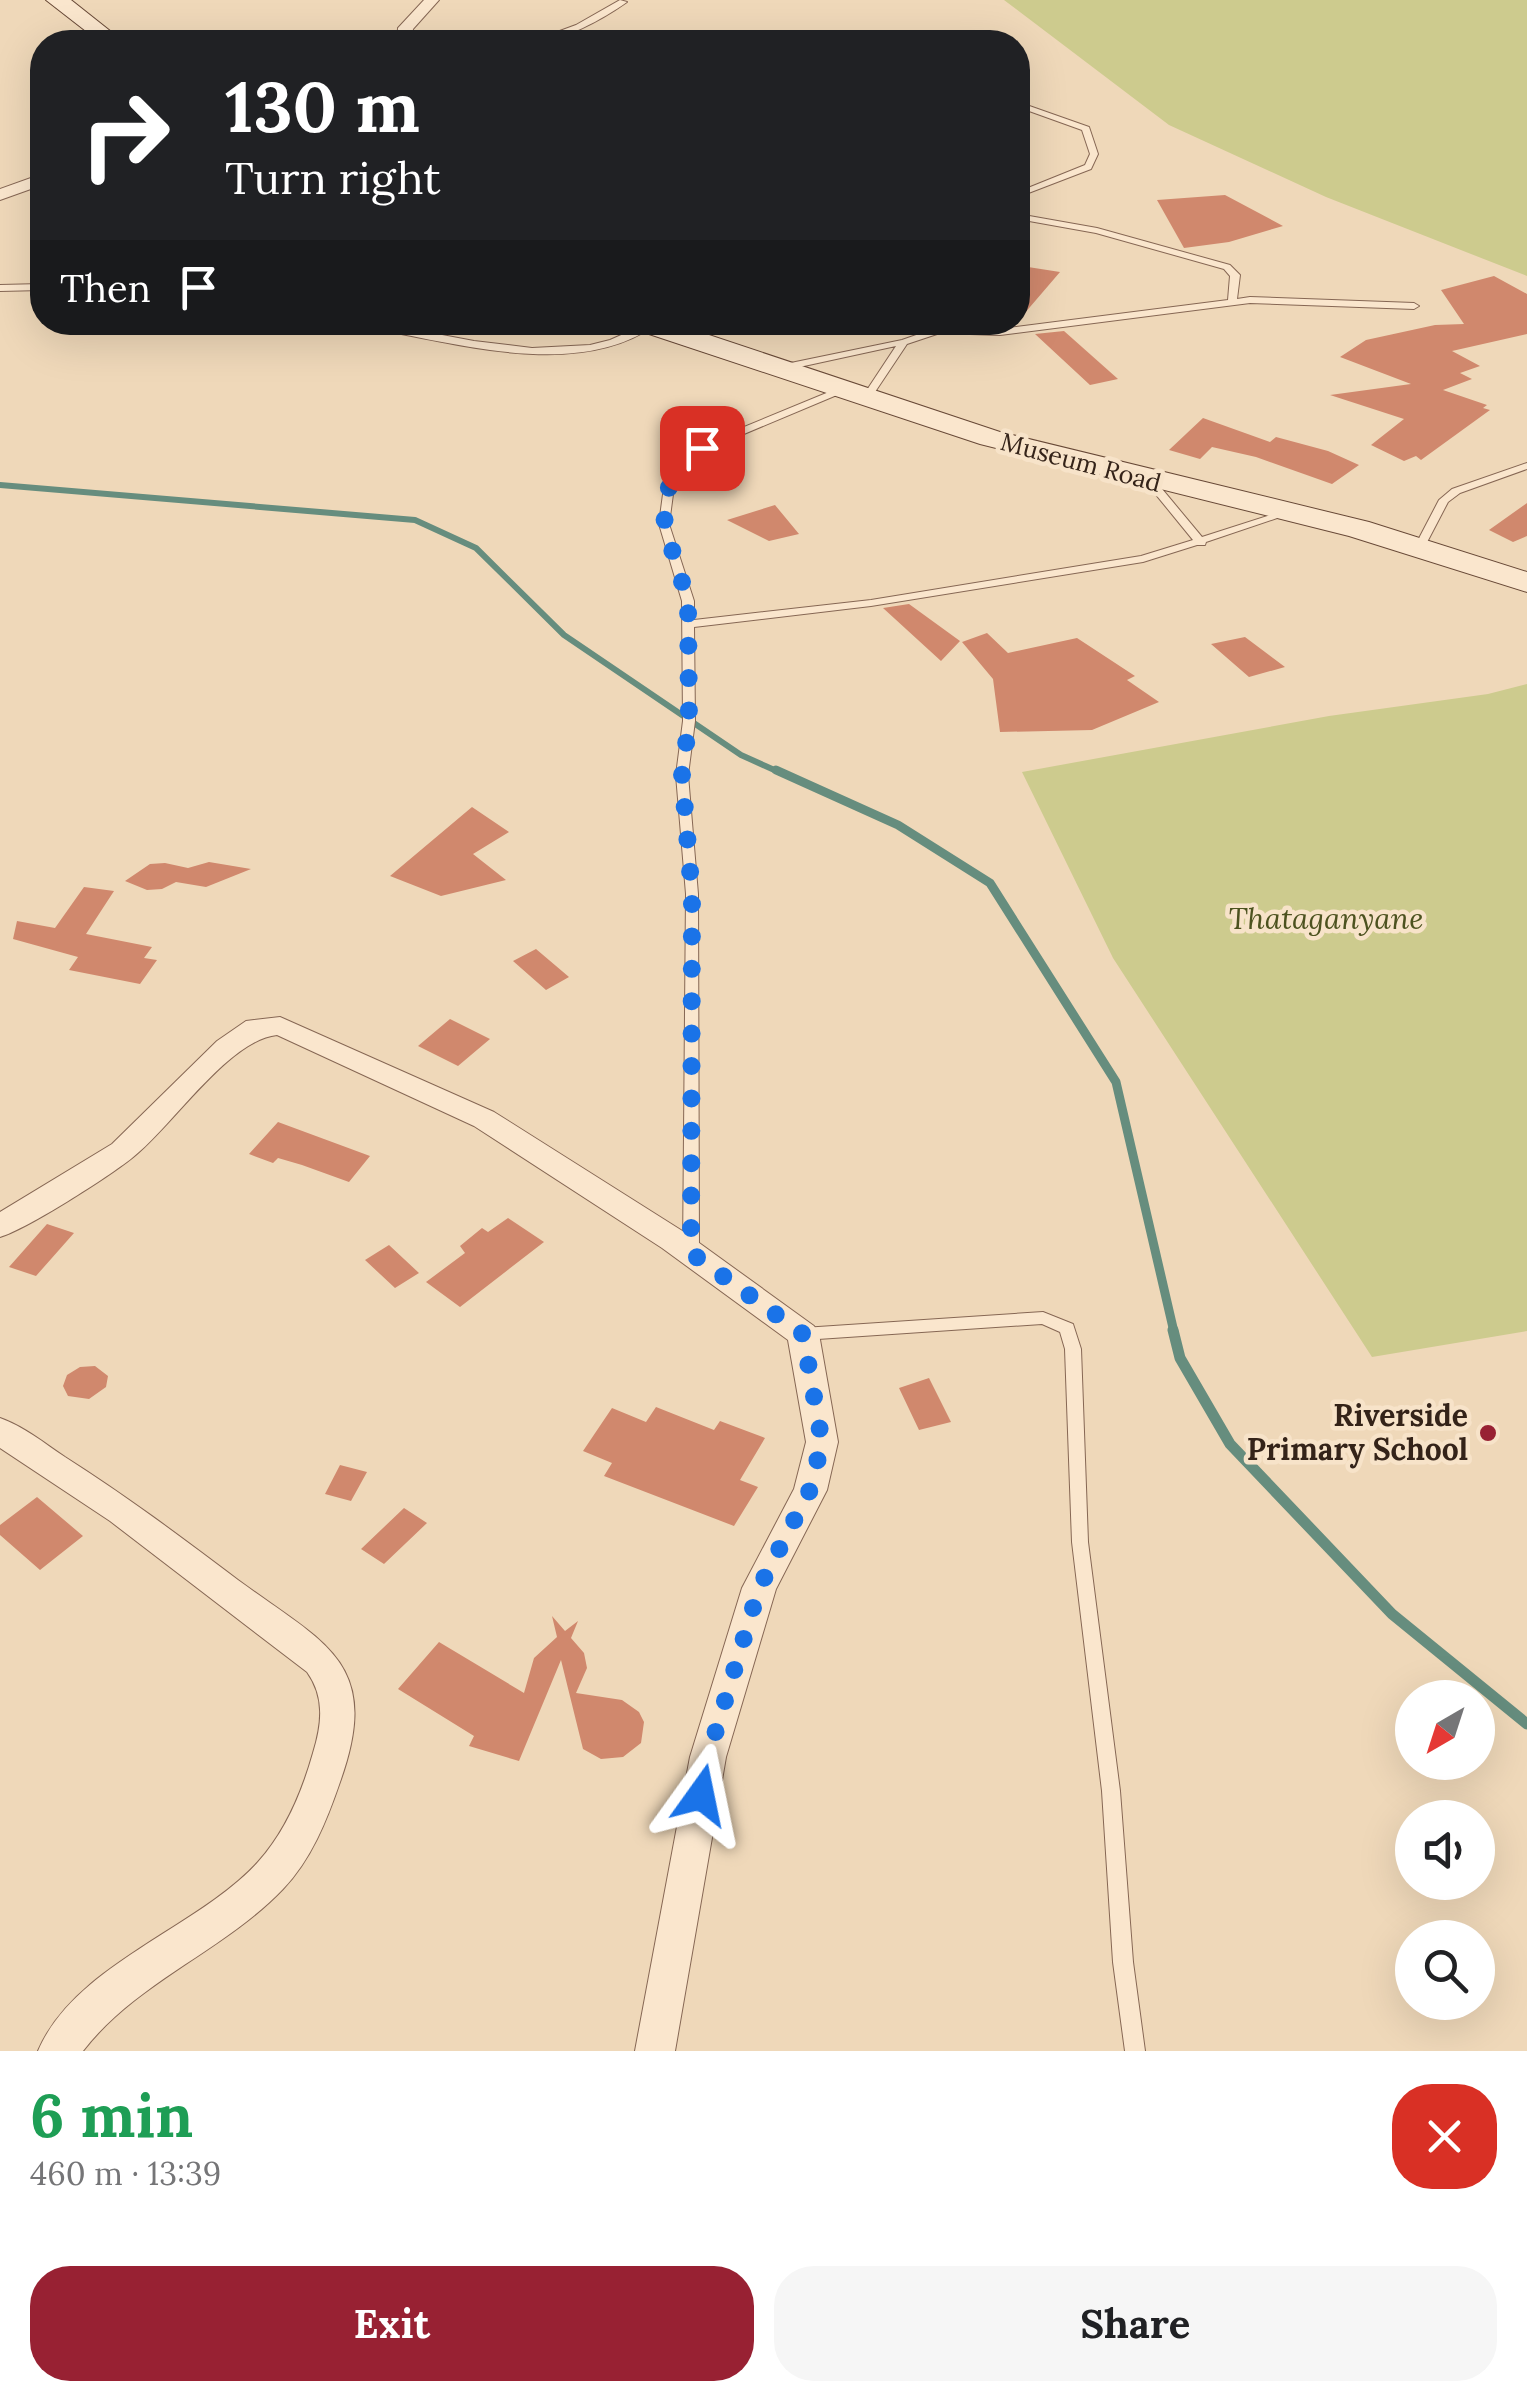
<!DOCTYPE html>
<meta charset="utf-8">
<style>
:root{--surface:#fff;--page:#f6f6f6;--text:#202124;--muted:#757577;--accent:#982133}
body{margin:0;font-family:Lora,serif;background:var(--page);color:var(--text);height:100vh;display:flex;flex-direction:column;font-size:38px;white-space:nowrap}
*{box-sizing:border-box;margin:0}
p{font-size:32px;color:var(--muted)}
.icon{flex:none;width:55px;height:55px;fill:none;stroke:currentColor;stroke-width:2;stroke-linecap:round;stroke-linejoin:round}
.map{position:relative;height:2051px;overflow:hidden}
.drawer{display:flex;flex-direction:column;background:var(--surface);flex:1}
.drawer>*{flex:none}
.banner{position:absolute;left:30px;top:30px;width:1000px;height:305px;border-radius:40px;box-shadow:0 10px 40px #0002;background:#202124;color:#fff;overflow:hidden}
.needle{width:65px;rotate:219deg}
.buttons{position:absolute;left:1395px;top:1680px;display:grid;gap:20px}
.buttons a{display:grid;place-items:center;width:100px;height:100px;border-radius:50%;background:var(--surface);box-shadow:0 10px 40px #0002;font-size:50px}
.pin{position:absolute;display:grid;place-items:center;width:85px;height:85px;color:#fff;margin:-42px;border-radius:20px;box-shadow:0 5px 15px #0006}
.me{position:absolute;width:110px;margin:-55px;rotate:12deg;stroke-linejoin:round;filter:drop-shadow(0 0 8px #0008)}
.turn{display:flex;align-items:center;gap:35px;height:210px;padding:0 30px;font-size:45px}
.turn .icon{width:130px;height:130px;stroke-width:2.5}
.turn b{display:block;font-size:70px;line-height:85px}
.then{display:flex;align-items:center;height:95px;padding:0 30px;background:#0003;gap:20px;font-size:38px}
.round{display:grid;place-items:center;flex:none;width:105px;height:105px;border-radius:40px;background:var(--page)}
.summary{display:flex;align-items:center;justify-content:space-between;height:170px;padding:0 30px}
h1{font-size:60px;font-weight:800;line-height:75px;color:#1e9e55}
.button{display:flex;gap:20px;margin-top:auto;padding:20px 30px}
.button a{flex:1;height:115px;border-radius:40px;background:var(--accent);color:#fff;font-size:40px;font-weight:800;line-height:115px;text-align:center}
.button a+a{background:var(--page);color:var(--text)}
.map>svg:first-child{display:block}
.green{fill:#cdcb8e}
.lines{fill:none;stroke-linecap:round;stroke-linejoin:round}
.stream-far2{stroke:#668d7e;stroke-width:6}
.stream-far1{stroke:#668d7e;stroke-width:9}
.stream{stroke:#668d7e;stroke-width:11}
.building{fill:#d0886d}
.lane-casing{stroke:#866754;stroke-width:2}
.street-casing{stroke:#866754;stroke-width:2}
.secondary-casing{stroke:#684937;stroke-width:2}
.lane{fill:#fae6cd;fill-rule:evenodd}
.street{fill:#fae6cd;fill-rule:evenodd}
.secondary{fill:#fae6cd;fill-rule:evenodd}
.route{stroke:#1a73e8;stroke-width:18;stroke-dasharray:0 32.4}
.poi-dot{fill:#982133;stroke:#f7e3c9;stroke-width:4}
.labels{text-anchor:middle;stroke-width:9;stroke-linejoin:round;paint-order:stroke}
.far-street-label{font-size:25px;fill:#342319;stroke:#f7e3c9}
.park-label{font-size:30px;font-style:italic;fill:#4c521f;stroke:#f7e3c9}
.poi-label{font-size:30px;font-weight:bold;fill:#342319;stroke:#f7e3c9;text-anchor:end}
</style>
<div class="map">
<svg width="1527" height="2051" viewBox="0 0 1527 2051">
<rect width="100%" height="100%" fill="#efd8b9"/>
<path class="green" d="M 1004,0 L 1527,0 L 1527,276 L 1326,197 L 1169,125 Z
M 1527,684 L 1527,1331 L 1372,1357 L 1113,958 L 1022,772 L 1329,716 L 1488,694 Z"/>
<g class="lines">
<path class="stream-far2" d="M 0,485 L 415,520 L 476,548 L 564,635 L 741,755 L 781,773"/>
<path class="stream-far1" d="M 776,770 L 898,825 L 990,883 L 1116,1082 L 1174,1332"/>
<path class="stream" d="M 1173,1330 L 1180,1358 L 1230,1444 L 1392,1614 L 1527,1724"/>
</g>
<path class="building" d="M 1225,195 L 1283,226 L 1229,242 L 1184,248 L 1157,200 Z
M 1028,267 L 1060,272 L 1018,321 L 1018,279 Z
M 1494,276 L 1527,294 L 1527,334 L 1452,351 L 1480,366 L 1460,373 L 1472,379 L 1443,390 L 1487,405 L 1483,408 L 1490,410 L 1421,460 L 1416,456 L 1404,461 L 1371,445 L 1404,419 L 1330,395 L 1411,384 L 1340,357 L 1366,340 L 1435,325 L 1464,324 L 1441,290 Z
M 1064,331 L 1118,379 L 1090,385 L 1035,334 Z
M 1203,418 L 1270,442 L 1276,437 L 1328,451 L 1359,465 L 1332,484 L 1256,457 L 1212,447 L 1200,459 L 1169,450 Z
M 1527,503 L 1527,536 L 1513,542 L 1489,530 Z
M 775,505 L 799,534 L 769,541 L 727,520 Z
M 909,604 L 960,641 L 941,661 L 883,608 Z
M 987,633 L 1008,653 L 1077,638 L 1135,676 L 1127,680 L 1159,702 L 1092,730 L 1000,732 L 993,679 L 962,642 Z
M 1245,637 L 1285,667 L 1249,677 L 1211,644 Z
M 472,807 L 509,832 L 473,854 L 506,880 L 441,896 L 390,876 Z
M 209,862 L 251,869 L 206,887 L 176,882 L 162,889 L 147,890 L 125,881 L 150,864 L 165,863 L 188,868 Z
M 84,887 L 114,891 L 86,934 L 152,947 L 144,958 L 157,960 L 140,984 L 69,970 L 78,957 L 13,939 L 17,921 L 55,928 Z
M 536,949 L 569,977 L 546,990 L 513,961 Z
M 450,1019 L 490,1039 L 458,1066 L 418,1046 Z
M 278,1122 L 370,1156 L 349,1182 L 302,1165 L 278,1158 L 273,1163 L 249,1154 Z
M 508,1218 L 544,1242 L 460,1307 L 426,1282 L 465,1253 L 460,1246 L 482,1228 L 488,1232 Z
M 47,1224 L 74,1233 L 36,1276 L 9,1267 Z
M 389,1245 L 419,1273 L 395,1288 L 365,1260 Z
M 95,1366 L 108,1376 L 106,1387 L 89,1399 L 68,1396 L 63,1386 L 67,1375 L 80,1367 Z
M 929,1378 L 951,1422 L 919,1430 L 899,1388 Z
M 656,1407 L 714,1430 L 720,1421 L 765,1438 L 740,1480 L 758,1487 L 734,1526 L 604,1476 L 612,1463 L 583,1451 L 612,1408 L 646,1422 Z
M 340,1465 L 367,1472 L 351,1501 L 325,1494 Z
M 37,1497 L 83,1536 L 40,1570 L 0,1535 L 0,1525 Z
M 404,1508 L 427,1523 L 384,1564 L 361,1549 Z
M 552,1616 L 565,1631 L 578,1621 L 571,1638 L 584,1653 L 587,1668 L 576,1693 L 622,1700 L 639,1712 L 644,1722 L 641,1743 L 623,1757 L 601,1759 L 583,1749 L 561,1660 L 519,1761 L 469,1746 L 474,1736 L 398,1689 L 439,1642 L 524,1693 L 534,1658 L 557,1637 Z"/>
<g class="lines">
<defs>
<path id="lane" d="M 620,0 L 627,2 C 603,19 559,44 530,42 L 576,25 Z
M 1018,102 L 1089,127 L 1098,154 L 1091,169 L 1018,197 L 1018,192 L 1085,165 L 1090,154 L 1082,130 L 1018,107 Z
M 1018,214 L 1097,228 L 1230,265 L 1240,275 L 1237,299 L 1250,297 L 1414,303 L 1419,306 L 1414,309 L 1250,303 L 1000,335 L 940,333 L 907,344 L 869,401 L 866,402 L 861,399 L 896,346 L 781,371 L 776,368 L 781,365 L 902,340 L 939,327 L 1000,329 L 1228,300 L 1230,276 L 1224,269 L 1096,233 L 1018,219 Z
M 42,284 L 42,290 L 0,291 L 0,285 Z
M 373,322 L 474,341 L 532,348 L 590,345 L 610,340 L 646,324 L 654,326 C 573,382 447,340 358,326 L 353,323 Z
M 841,387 L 846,390 L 844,392 L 706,450 L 684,463 L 676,472 L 669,524 L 694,601 L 694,620 L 871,600 L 1141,556 L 1193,540 L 1144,480 L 1149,477 L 1153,478 L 1202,537 L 1286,510 L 1290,509 L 1295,512 L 1206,542 L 1205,545 L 1197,545 L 1143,562 L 871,606 L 694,627 L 695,721 L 688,775 L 698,894 L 699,1253 L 696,1257 L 686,1257 L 683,1253 L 686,894 L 676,775 L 683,721 L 682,601 L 659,524 L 666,472 L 676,459 L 698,446 Z
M 1527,463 L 1527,469 L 1460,493 L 1448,502 L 1424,548 L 1416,548 L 1415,546 L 1439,500 L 1452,489 Z
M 1043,1312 L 1073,1324 L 1081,1349 L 1088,1542 L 1120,1791 L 1133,1962 L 1145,2051 L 1125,2051 L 1113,1962 L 1102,1791 L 1072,1542 L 1065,1349 L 1060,1332 L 1042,1324 L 803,1340 L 797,1338 L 795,1334 L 797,1330 L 803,1328 Z"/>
<path id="street" d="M 424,0 L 439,0 L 413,29 L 411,42 L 397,42 L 398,28 Z
M 42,174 L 42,185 L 0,200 L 0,189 Z
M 280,1017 L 494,1112 L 684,1232 L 814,1326 L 819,1334 L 838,1442 L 827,1490 L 776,1589 L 726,1757 L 675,2051 L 635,2051 L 690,1757 L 742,1588 L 794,1489 L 806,1442 L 788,1340 L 662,1248 L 474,1126 L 277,1035 C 228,1040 171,1128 132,1158 C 108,1177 27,1229 0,1237 L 0,1212 L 112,1144 L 217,1041 L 246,1021 Z
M 0,1418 C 23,1426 44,1443 65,1457 C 125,1495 181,1537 238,1580 C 325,1644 383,1662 340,1782 C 327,1820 311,1860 283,1889 C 224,1951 136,1982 83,2051 L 38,2051 C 75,1964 197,1929 258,1862 C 286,1831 302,1792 313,1753 C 322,1724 325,1697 307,1672 L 110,1521 L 0,1448 Z"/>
<path id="secondary" d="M 46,0 L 71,0 L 124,42 L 100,42 Z
M 628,322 L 670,322 L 1000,432 L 1369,522 L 1527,572 L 1527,592 L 1349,536 L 980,444 L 631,328 Z"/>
</defs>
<use href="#lane" class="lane-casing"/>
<use href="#street" class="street-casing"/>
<use href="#secondary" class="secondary-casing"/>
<use href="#lane" class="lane"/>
<use href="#street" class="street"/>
<use href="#secondary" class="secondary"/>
</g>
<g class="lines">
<path class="route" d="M 701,1795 L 708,1757 L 759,1588 L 810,1490 L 822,1442 L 803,1334 L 691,1253 L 692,894 L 682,775 L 689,721 L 688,601 L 664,524 L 671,472 L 680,461 L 702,448"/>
</g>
<circle class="poi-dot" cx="1488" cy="1433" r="10"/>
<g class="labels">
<g class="far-street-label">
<text transform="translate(1081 462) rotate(15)" y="9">Museum Road</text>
</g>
<g class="park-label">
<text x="1326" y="929">Thataganyane</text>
</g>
<g class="poi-label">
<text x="1468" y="1426">Riverside<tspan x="1468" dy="34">Primary School</tspan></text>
</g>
</g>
</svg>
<div class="buttons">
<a><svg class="needle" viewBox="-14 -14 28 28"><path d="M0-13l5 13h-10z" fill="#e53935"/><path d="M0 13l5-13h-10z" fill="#757577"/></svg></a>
<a><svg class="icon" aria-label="sound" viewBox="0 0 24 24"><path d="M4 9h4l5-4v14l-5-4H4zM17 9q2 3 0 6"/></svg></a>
<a><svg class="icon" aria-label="search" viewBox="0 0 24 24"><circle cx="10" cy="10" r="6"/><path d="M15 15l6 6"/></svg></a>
</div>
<div class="pin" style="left:702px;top:448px;background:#d93025"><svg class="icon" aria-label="arrive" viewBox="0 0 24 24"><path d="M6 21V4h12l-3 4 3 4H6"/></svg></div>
<svg class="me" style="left:701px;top:1795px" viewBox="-20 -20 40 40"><path d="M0-17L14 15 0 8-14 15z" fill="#1a73e8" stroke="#fff" stroke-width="4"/></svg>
<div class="banner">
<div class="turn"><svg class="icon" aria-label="right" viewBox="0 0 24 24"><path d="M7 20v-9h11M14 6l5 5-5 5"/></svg><div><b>130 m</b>Turn right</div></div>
<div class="then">Then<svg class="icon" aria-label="arrive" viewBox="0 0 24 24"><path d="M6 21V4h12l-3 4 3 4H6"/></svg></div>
</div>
</div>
<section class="drawer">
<div class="summary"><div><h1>6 min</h1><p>460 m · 13:39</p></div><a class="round" style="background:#d93025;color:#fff"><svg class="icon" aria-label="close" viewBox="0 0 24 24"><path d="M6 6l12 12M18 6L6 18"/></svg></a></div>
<div class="button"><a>Exit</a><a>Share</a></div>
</section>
